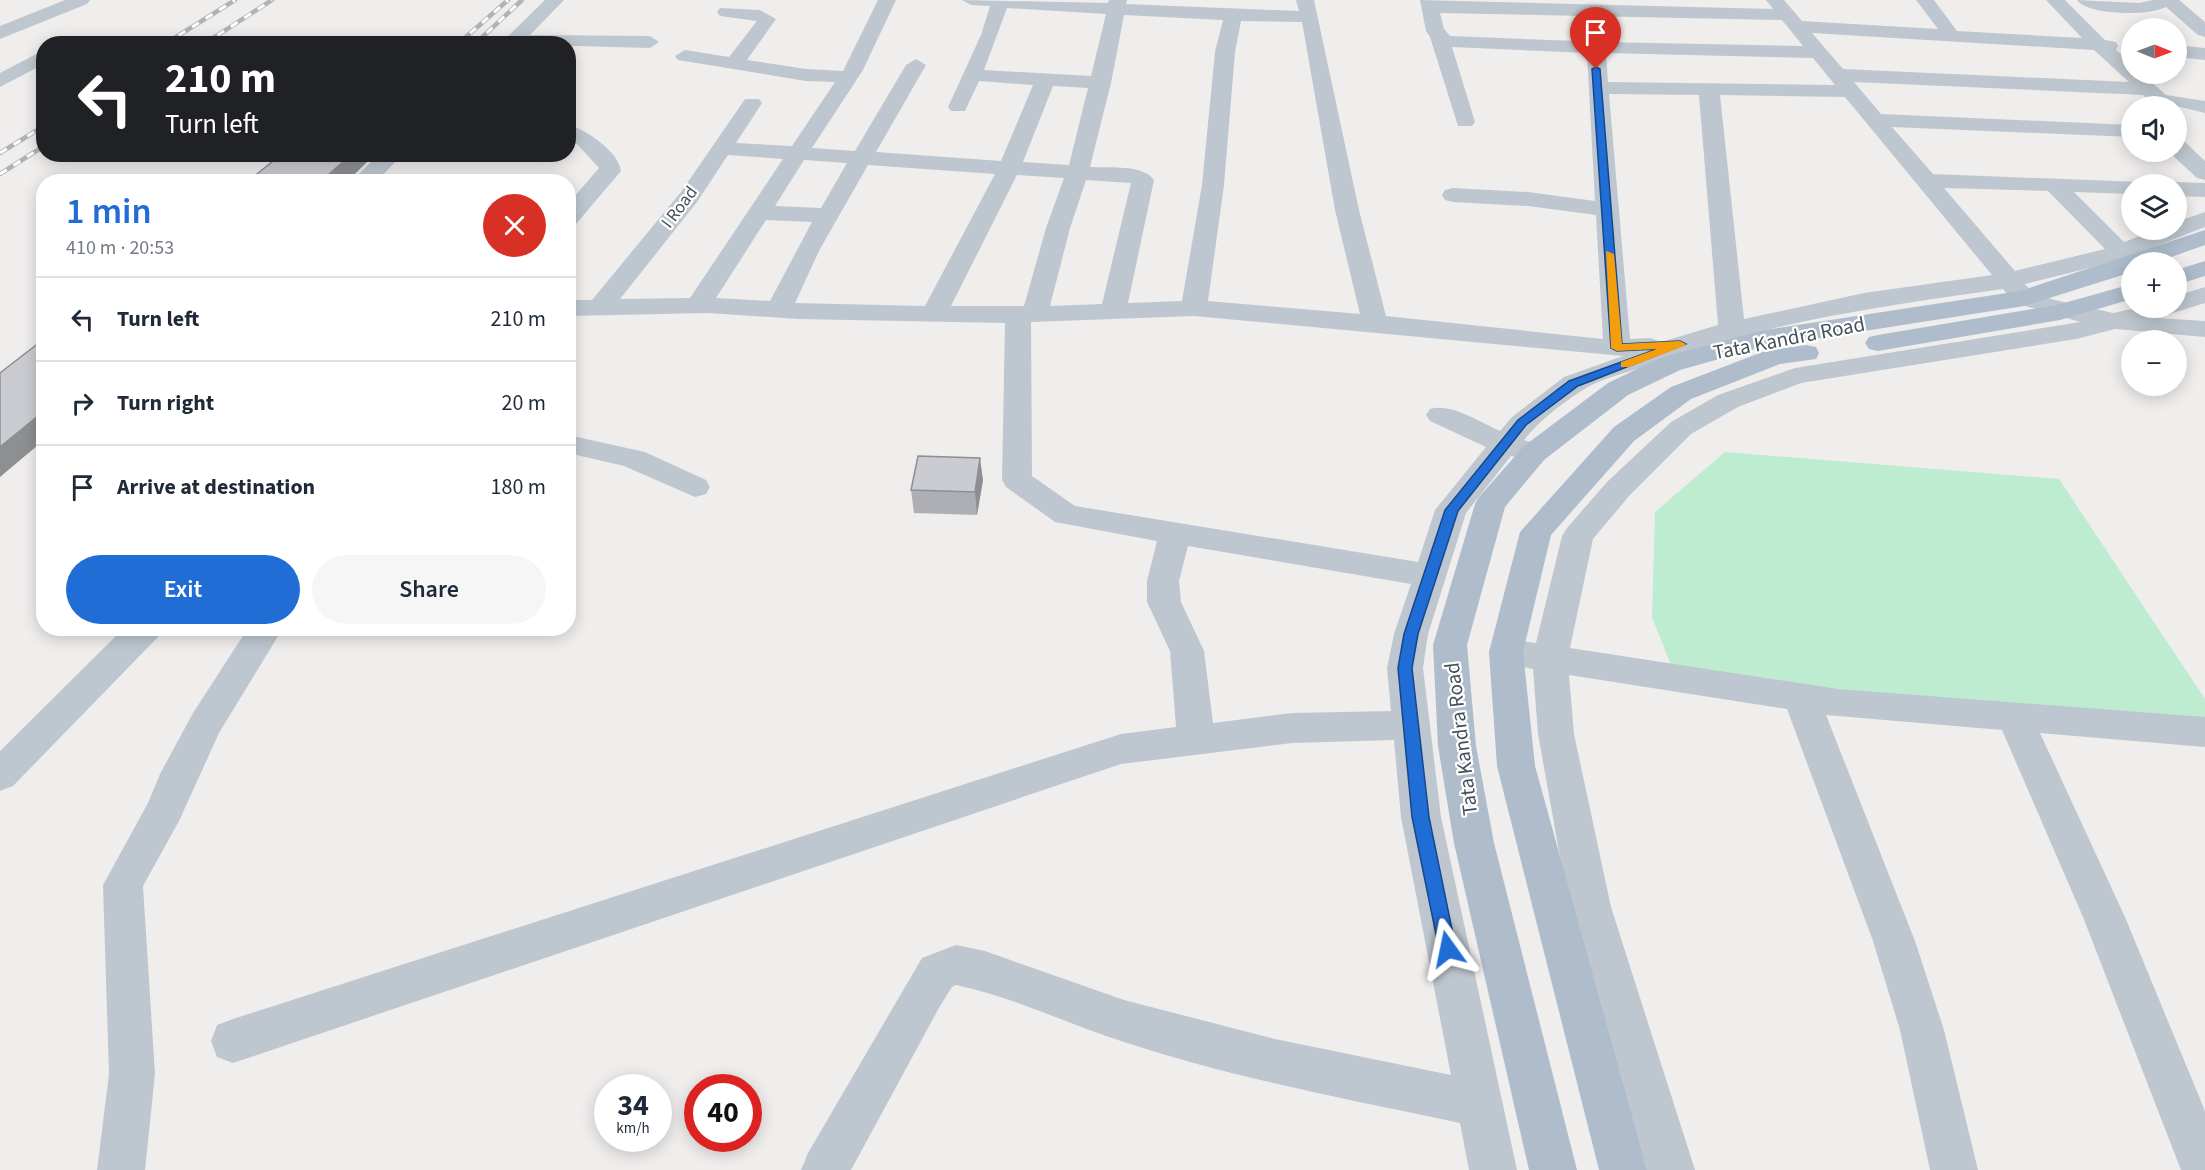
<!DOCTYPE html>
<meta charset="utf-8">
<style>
:root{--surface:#fff;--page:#f6f6f7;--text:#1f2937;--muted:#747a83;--line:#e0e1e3;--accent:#216dd6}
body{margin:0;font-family:"Source Sans 3",sans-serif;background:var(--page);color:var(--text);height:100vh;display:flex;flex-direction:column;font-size:22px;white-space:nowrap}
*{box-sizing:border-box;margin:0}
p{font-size:20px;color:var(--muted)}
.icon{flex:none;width:33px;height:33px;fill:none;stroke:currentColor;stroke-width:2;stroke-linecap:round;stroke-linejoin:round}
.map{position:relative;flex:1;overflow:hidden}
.panel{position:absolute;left:36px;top:174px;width:540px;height:462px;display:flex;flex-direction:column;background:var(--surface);border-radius:24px;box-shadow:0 3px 15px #0003}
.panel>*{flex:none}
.guide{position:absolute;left:36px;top:36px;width:540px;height:126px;border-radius:24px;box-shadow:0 3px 15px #0003;background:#202124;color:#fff;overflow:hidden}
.needle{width:39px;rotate:91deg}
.controls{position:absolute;left:2121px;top:18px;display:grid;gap:12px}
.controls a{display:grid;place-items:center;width:66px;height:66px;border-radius:50%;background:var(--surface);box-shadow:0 3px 15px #0003;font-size:30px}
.speed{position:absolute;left:594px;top:1074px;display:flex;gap:12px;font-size:30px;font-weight:700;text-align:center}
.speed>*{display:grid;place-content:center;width:78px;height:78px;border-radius:50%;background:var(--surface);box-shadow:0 3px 15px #0003;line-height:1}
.speed small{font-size:15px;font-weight:400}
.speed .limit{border:9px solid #d22;background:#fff;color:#111}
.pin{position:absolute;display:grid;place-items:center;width:51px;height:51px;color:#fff;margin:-62px -26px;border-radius:50% 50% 50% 0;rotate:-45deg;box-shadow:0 0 6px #0007}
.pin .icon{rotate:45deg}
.me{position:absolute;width:66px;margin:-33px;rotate:348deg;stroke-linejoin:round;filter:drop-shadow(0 0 4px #0008)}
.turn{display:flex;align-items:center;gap:21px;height:126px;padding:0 30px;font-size:27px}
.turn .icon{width:78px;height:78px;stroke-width:2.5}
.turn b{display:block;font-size:42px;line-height:51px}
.round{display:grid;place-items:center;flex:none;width:63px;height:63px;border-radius:32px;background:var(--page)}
.head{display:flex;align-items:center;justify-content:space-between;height:102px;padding:0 30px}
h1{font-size:36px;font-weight:600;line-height:45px;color:var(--accent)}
.primary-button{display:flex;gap:12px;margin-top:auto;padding:12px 30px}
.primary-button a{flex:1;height:69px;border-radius:36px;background:var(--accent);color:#fff;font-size:24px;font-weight:600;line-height:69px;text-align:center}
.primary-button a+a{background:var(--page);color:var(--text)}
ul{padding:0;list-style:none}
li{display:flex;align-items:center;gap:18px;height:84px;padding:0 30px;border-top:2px solid var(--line)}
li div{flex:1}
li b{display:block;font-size:22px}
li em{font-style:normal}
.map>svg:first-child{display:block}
.green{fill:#bdecd0}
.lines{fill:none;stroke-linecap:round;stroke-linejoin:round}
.minor{fill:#bec7cf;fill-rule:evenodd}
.major{fill:#aebccb;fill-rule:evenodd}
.rail-casing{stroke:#b0b2b7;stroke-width:4.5}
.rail{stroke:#fff;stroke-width:3;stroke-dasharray:8;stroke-linecap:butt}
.wall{fill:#aeafb5}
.shaded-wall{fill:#8d8f93}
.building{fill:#caccd2;stroke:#8d8f93;stroke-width:1.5}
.route{fill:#216dd6;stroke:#15478b;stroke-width:1.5}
.slow{fill:#f59e0b}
.labels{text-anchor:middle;stroke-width:4.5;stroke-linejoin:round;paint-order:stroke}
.far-street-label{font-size:18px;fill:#46505a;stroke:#fff}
.street-label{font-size:21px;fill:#46505a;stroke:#fff}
</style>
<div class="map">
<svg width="2205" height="1170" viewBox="0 0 2205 1170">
<rect width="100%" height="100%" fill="#f0eded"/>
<path class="green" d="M 1725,452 L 2059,479 L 2205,699 L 2205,732 L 1676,678 L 1652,617 L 1655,512 Z"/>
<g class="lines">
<path class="minor" d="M 65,0 L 90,0 L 87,4 L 0,39 L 0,26 Z
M 545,0 L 564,0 L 530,35 L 650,36 L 659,42 L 650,48 L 500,44 Z
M 878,0 L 896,0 L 863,70 L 812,148 L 855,151 L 906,65 L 916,59 L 926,65 L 876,152 L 1001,161 L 1033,85 L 979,81 L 965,111 L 951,111 L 948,107 L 981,35 L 990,6 L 971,5 L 962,0 L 1108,3 L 1109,0 L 1127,0 L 1126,4 L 1299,11 L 1296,0 L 1314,0 L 1359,210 L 1386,316 L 1603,339 L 1596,215 L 1528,206 L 1453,202 L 1445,200 L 1442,195 L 1445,190 L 1453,188 L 1528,192 L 1595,201 L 1587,53 L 1452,47 L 1475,122 L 1472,126 L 1458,126 L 1430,37 L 1426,31 L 1420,0 L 1773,9 L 1766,0 L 1784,0 L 1802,21 L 1938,29 L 1916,0 L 1934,0 L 1957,31 L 2082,38 L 2046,0 L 2065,0 L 2105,40 L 2116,42 L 2118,46 L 2116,50 L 2132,64 L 2132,74 L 2142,74 L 2166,95 L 2205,101 L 2205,113 L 2176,106 L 2156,106 L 2143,95 L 1854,82 L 1881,114 L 2132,125 L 2132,137 L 1892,127 L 1933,174 L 2140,182 L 2142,184 L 2132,184 L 2132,194 L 2074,192 L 2124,242 L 2156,230 L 2176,230 L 2176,222 L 2205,212 L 2205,227 L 2121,260 L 2025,284 L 2033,293 L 2055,300 L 2113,313 L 2136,308 L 2176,308 L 2176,296 L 2205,287 L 2205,303 L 2157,318 L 2205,321 L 2205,337 L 2115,329 L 2076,339 L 1801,383 L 1738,407 L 1691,434 L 1629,496 L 1593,539 L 1570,648 L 1838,689 L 2205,717 L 2205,747 L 2040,733 L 2125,917 L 2205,1111 L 2205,1170 L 2181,1170 L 2083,917 L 2002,730 L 1826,715 L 1915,941 L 1944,1030 L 1978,1170 L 1930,1170 L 1900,1030 L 1873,941 L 1787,709 L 1569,675 L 1574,734 L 1611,907 L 1695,1170 L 1647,1170 L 1569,907 L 1538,734 L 1533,669 L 1494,661 L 1489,652 L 1494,643 L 1506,639 L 1536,643 L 1562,536 L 1567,528 L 1607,482 L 1671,422 L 1718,395 L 1795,368 L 2080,322 L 2015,303 L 2003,289 C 1882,306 1761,323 1647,366 C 1626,373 1601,378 1583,390 C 1562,403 1539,421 1524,440 L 1534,443 L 1539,450 L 1534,457 L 1524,459 L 1511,456 L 1466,513 L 1428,634 L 1423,668 L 1441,817 L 1517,1170 L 1469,1170 L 1460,1123 C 1348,1099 1233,1078 1124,1042 C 1067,1024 1014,997 956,985 L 952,987 L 940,1006 L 851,1170 L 801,1170 L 808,1153 L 922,958 L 956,945 L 985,951 L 1124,1000 L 1275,1039 L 1451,1075 L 1401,817 L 1394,740 L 1292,743 L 1121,764 L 233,1063 L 217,1057 L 211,1041 L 217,1025 L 233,1019 L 1121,734 L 1176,727 L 1170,651 L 1147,602 L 1147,581 L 1157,541 L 1055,522 L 1006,487 L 1002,480 L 1005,323 L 798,319 L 708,313 L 568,316 L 568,300 L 592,300 L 681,192 L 745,99 L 759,99 L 762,103 L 736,143 L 792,146 L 835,82 L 806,81 L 678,60 L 675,56 L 685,50 L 729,57 L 757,21 L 720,16 L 717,12 L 720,8 L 760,10 L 776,19 L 747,60 L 806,69 L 843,71 ZM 1007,8 L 1106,14 L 1091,76 L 984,70 ZM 1440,13 L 1782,20 L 1803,46 L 1600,42 L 1450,36 L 1444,29 ZM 1124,15 L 1223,20 L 1215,52 L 1202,185 L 1182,301 L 1128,303 L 1154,180 C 1143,164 1108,168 1090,167 L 1111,83 ZM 1241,21 L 1302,22 L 1335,210 L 1360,314 L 1208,301 L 1224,185 L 1235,52 ZM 1812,33 L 2094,50 L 2129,82 L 1843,69 ZM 1606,53 L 1813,58 L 1835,85 L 1608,82 ZM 1053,86 L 1088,88 L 1069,165 L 1023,162 ZM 1609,94 L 1699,95 L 1718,325 L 1661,342 L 1650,338 L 1630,339 ZM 1720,95 L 1845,97 L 1992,275 L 1864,293 L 1744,319 ZM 728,155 L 783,159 L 690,298 L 620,299 L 697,202 ZM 804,160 L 847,163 L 821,208 L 775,206 ZM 868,165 L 995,174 L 925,306 L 795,303 L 820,249 ZM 1017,175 L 1064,178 L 1046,228 L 1024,306 L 951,306 ZM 1086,180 L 1131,183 L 1102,304 L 1050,306 L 1070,228 ZM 1944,188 L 2048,191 L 2105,249 L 2015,271 ZM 766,220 L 812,222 L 770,301 L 716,298 ZM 1194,316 L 1623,356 L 1564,377 L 1512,417 L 1500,431 C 1479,422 1452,403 1430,409 L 1426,415 L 1430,421 L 1486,447 L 1435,510 L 1418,562 L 1075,506 L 1032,476 L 1031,322 ZM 1188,546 L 1411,584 L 1394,634 L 1387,668 L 1391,711 L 1292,713 L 1213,723 L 1204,651 L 1181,602 L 1179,581 Z
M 2077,0 L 2139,3 L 2153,0 L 2179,0 L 2205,22 L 2205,37 L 2198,35 L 2166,7 C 2149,16 2089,16 2077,0 Z
M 2176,45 L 2205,48 L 2205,60 L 2176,57 Z
M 44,50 L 44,64 L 0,87 L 0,73 Z
M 568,125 C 586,129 619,152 621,171 L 576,224 L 568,226 L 568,204 L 599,168 L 576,143 L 568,139 Z
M 2176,140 L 2184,141 L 2205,161 L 2205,180 L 2197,178 L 2169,152 L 2176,152 Z
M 379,154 L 403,154 L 376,182 L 351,182 Z
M 2176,182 L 2205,183 L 2205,197 L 2176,196 L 2176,184 L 2168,184 Z
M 568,435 L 645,452 L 706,480 L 710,487 L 706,494 L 695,497 L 624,466 L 568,453 Z
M 124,628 L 163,628 L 158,637 L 13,786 L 0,791 L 0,751 Z
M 248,628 L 283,628 L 219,733 L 179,821 L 143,886 L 155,1074 L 145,1170 L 97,1170 L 109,1074 L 103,885 L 148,803 L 160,774 L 193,713 Z"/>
<path class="major" d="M 2205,230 L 2205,245 L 2157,262 L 2132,262 L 2132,272 L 2024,306 L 1762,347 L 1680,370 L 1628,395 L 1544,460 L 1505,507 L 1467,645 L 1476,746 L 1494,843 L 1577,1170 L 1529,1170 L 1454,843 L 1438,746 L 1433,645 L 1475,504 L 1479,497 L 1524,446 L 1608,383 L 1660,358 L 1759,331 L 2020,291 Z
M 2205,261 L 2205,276 L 2176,285 L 2176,270 Z
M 2132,284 L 2132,299 L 2060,320 L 1878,351 L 1869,349 L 1865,343 L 1869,337 L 1878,335 L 2057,305 Z
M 1806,345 L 1816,347 L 1819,353 L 1816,359 L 1780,364 L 1691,399 L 1634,441 L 1551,535 L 1523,652 L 1535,766 L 1647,1170 L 1599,1170 L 1497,766 L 1489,652 L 1520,532 L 1614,427 L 1671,387 L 1765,351 Z"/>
<defs>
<path id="rail" d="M 165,44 L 235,0
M 204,44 L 272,0
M 458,44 L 508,0
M 475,44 L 522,0
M 0,153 L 44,126
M 0,174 L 44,146"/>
</defs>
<use href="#rail" class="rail-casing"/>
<use href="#rail" class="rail"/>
</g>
<path class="wall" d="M 983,480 L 977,515 L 914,513 L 911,490 Z"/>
<path class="shaded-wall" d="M 352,154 L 375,154 L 347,182 L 320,182 Z
M 44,411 L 44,440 L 0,477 L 0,447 Z
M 980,458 L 983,480 L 977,515 L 975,492 Z"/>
<path class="building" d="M 282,154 L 352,154 L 320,182 L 247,182 Z
M 44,339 L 44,411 L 0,447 L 0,373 Z
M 918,456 L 980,458 L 975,492 L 911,490 Z"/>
<path class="route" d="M 1596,67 L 1600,69 L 1622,344 L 1680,341 L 1686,344 L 1578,386 L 1526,425 L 1458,511 L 1418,634 L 1412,668 L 1429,817 L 1456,949 L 1454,955 L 1448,957 L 1441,955 L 1439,949 L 1412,817 L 1398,668 L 1404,634 L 1445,510 L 1518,420 L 1569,381 L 1657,349 L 1617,351 L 1611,348 L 1592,69 Z"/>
<path class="slow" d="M 1606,251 L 1614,254 L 1622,344 L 1680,341 L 1686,344 L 1684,346 L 1629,367 L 1621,367 L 1621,362 L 1657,349 L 1617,351 L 1611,348 Z"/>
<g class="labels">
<g class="far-street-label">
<text transform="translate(679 207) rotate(-53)" y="6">I Road</text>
</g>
<g class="street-label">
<text transform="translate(1789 338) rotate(-11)" y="7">Tata Kandra Road</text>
<text transform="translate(1461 739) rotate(-97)" y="7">Tata Kandra Road</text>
</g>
</g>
</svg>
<div class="controls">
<a><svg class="needle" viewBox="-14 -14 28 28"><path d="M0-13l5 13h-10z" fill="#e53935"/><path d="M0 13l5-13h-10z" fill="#747a83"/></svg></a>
<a><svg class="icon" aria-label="sound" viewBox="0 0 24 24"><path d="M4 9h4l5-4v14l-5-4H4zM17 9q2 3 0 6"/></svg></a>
<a><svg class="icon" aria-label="layers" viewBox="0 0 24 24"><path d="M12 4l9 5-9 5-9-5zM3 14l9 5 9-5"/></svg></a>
<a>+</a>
<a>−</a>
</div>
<div class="speed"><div>34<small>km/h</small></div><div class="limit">40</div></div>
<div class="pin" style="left:1596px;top:69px;background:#d93025"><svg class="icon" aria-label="arrive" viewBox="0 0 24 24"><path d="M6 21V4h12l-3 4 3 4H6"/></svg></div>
<svg class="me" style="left:1448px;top:949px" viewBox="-20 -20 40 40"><path d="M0-17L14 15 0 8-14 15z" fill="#216dd6" stroke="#fff" stroke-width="4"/></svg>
<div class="guide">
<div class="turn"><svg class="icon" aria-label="left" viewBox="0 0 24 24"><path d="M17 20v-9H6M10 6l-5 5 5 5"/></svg><div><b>210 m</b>Turn left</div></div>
</div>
<section class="panel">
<div class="head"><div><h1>1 min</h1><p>410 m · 20:53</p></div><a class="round" style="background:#d93025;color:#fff"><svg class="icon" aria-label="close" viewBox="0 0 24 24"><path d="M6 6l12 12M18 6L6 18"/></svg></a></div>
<ul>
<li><svg class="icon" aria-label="left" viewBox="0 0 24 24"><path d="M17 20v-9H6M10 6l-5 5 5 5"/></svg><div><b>Turn left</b></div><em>210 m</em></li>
<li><svg class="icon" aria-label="right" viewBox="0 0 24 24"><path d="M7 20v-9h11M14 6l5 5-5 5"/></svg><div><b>Turn right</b></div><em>20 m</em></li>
<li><svg class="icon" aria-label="arrive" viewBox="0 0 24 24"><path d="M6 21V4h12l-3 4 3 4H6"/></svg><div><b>Arrive at destination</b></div><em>180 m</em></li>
</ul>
<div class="primary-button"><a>Exit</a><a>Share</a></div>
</section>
</div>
